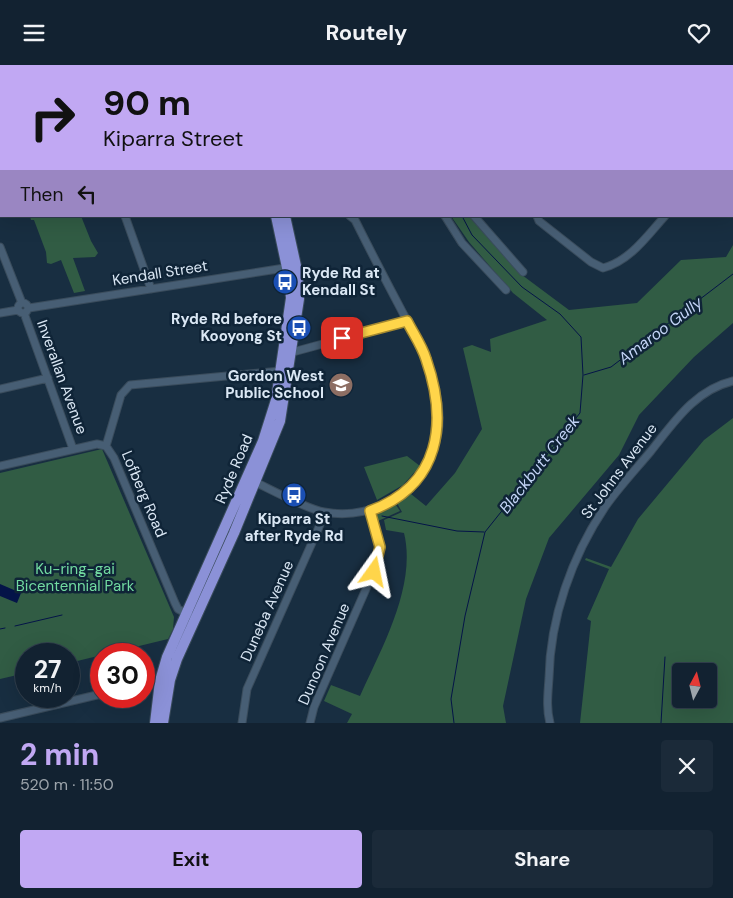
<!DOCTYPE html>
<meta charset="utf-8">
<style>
:root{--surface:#122231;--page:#1b2a39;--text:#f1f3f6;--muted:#9ca4ab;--line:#313f4d;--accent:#c1a8f3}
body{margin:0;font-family:"DM Sans",sans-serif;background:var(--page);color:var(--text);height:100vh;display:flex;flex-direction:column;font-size:19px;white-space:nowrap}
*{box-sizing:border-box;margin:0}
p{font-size:16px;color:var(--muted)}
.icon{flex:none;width:28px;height:28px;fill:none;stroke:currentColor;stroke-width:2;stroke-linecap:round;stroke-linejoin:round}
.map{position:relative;height:658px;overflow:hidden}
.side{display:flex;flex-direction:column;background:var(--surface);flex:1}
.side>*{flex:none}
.hud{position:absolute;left:0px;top:0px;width:734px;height:152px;box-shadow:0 5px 20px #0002,0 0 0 1px var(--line);background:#c1a8f3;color:#111;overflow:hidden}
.needle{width:32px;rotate:7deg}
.fabs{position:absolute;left:672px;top:598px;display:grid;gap:10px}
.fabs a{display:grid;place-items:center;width:45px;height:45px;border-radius:5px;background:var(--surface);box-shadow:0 5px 20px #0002,0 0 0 1px var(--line);font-size:25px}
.speed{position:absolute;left:15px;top:578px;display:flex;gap:10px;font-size:25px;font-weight:700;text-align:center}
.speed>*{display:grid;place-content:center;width:65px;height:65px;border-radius:50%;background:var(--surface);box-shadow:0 5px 20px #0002,0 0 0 1px var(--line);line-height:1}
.speed small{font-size:12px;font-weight:400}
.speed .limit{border:8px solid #d22;background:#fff;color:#111}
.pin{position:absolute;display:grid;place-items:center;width:42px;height:42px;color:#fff;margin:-21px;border-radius:10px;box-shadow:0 2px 8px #0006}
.me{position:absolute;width:55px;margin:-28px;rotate:12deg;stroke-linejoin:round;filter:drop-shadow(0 0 4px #0008)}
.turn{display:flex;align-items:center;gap:18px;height:105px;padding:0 20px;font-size:22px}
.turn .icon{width:65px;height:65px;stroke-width:2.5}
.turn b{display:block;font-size:35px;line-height:42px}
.then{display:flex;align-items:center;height:48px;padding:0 20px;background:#0003;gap:10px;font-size:19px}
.round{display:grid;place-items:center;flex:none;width:52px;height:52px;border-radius:5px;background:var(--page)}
.summary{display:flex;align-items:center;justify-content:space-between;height:85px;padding:0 20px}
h1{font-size:30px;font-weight:700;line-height:38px;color:var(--accent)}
.cta{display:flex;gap:10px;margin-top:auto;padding:10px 20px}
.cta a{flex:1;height:58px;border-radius:5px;background:var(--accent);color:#111;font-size:20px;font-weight:700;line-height:58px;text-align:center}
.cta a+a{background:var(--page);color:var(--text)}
header{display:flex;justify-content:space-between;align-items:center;height:65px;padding:0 20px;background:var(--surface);font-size:22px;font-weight:700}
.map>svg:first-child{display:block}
.green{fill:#315c44;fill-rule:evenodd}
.water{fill:#041448}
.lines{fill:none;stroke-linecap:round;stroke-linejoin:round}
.stream{stroke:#041448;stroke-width:1}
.minor-casing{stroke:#3a4c5c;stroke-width:9}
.highway-casing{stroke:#3a4c5c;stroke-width:12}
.minor{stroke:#475e74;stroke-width:7}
.highway{stroke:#8b91d7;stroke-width:10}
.route-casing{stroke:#a68a30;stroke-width:12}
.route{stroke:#ffd54a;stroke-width:9}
.labels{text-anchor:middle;stroke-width:5;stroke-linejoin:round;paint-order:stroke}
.street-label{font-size:15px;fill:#dae7f4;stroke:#0f2437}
.poi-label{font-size:15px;font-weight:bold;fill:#dae7f4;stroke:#0f2437;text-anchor:end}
.park-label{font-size:15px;fill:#72dba1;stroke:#0f2437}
.water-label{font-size:16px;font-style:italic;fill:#c3d4f6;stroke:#0f2437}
</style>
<header><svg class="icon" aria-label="menu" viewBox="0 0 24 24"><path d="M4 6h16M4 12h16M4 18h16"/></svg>Routely<svg class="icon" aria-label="heart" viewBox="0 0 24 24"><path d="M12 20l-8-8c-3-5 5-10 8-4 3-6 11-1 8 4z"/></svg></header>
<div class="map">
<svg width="733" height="658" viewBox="0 0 733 658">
<rect width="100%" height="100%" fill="#182e41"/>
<path class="green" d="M 30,151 L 81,151 L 91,176 L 98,188 L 95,192 L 73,193 L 85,226 L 74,228 L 61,195 L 51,199 L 47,198 L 46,187 L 34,155 L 31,155 Z
M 451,151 L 470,151 L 522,210 L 569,245 L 637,238 L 681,195 L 726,192 L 733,180 L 733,258 L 694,292 L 639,350 L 619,390 L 549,473 L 526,534 L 503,641 L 506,658 L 347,658 L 352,649 L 324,636 L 331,620 L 360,631 C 381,584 417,521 404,468 L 386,465 L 384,455 L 402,447 L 397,438 L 411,429 L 426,441 L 455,408 L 482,364 L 463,283 L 472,280 L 491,287 L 490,274 L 547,255 L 513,228 L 469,177 Z
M 733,353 L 733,658 L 580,658 L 591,556 L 587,554 L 609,504 L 585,495 L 586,493 L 611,502 L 638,454 L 704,375 ZM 681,606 L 709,606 L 709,634 L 681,634 Z
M 102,384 L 174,552 L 173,564 L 168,574 L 69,598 L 69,589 L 26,589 L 26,608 L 0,614 L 0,408 Z
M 407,391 L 420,401 L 403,420 L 377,435 L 364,402 Z
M 396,440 L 400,446 L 378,456 L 377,450 Z"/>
<path class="water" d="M 0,519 L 21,528 L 17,538 L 0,531 Z"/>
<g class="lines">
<path class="stream" d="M 459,1 L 460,0
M 584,310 L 611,302 L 733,209
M 382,451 L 457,466 L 484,467
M 15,561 L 62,550
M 0,564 L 5,563
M 454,658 L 451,634 L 465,551 L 485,467 L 580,348 L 583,310 L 581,272 L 560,249 L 522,222 L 472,170 L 462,151
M 661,658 L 665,592"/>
<defs>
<path id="minor" d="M 206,0 L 206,1
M 125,1 L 125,0
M 448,1 L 449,0
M 548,1 L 548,0
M 662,1 L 663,0
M 0,72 L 1,71
M 732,75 L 733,74
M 125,151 L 151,224
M 445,151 L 462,178 L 506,225
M 474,151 L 523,207
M 537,151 L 539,156 L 591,197 L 603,203 C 630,196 647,171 665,151
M 0,182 L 22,238
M18 243a5 5 0 1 1 10 0a5 5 0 1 1-10 0Z
M 29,243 L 291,202
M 0,248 L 18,245
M 24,248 L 73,384
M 293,287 L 407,256
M 0,324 L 48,313
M 106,381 L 121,330 L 130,320 L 281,306
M 0,401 L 97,379 L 106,381 L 114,393 L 175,538 L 178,544 L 189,550
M 251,415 C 270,424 306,444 324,447 C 378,457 428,421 438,368 C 442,345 434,315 426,293 C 421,278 411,264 404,250 C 387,218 371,187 355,155 L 350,151
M 144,619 L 162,616
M 0,653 L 101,629
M 242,658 L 247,624 L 319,462 L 324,447
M 310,658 L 314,642 L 377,499 L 380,482 L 370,445
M 550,658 C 546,643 548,628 549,613 C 550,553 572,491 605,442 C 619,422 636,404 651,386 C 674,357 695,325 733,316"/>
<path id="highway" d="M 321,1 L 322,0
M 332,1 L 334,0
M 155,658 L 160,616 L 167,592 L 263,376 L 276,335 L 291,233 L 289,212 L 276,151
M 163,658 L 170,615 L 177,594 L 234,468 L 280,356 L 299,234 L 298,210 L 285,151"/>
</defs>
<use href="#minor" class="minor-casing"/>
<use href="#highway" class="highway-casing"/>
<use href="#minor" class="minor"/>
<use href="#highway" class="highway"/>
</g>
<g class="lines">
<defs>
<path id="route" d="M 342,273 L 407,256 C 413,268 422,281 426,294 C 448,357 441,420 370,446 L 380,482 L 374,507"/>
</defs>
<use href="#route" class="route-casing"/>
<use href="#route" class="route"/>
</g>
<defs>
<symbol id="bus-disc" viewBox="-11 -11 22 22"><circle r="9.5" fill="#1a4fb4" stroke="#0f2437"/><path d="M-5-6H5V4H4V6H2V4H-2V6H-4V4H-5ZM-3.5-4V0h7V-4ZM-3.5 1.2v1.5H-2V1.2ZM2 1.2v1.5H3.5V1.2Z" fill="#fff"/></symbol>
<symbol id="school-disc" viewBox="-11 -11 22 22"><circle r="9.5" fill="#8d6e63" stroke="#0f2437"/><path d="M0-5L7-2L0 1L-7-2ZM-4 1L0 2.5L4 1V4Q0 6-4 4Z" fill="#fff"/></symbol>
</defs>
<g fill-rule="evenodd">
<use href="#bus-disc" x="271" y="203" width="28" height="28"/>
<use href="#bus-disc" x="285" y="249" width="28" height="28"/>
<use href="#school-disc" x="327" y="306" width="28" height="28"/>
<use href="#bus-disc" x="280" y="416" width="28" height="28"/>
</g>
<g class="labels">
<g class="street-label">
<text transform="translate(160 208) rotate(-9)" y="5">Kendall Street</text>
<text transform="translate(62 312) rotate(70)" y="5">Inverallan Avenue</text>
<text transform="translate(234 404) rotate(-67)" y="5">Ryde Road</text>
<text transform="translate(619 406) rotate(-53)" y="5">St Johns Avenue</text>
<text transform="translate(144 429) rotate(67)" y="5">Lofberg Road</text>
<text transform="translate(267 546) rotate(-66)" y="5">Duneba Avenue</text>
<text transform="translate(324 589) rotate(-67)" y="5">Dunoon Avenue</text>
</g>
<g class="poi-label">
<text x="302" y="213" text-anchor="start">Ryde Rd at<tspan x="302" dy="17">Kendall St</tspan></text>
<text x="282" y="259">Ryde Rd before<tspan x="282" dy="17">Kooyong St</tspan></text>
<text x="324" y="316">Gordon West<tspan x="324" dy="17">Public School</tspan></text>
<text x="294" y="459" text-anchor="middle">Kiparra St<tspan x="294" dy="17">after Ryde Rd</tspan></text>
</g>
<g class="park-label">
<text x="75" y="509">Ku-ring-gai<tspan x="75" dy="17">Bicentennial Park</tspan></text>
</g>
<g class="water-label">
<text transform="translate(660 265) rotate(-37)" y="6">Amaroo Gully</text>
<text transform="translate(539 399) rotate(-52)" y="6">Blackbutt Creek</text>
</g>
</g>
</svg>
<div class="fabs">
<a><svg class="needle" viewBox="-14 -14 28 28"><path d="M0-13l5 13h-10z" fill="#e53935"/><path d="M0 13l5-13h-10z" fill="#9ca4ab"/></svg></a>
</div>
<div class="speed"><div>27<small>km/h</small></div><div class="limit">30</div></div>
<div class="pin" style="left:342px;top:273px;background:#d93025"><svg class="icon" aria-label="arrive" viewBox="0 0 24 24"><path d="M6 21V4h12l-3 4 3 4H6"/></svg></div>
<svg class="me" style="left:374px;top:507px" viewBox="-20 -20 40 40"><path d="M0-17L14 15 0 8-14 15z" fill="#ffd54a" stroke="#fff" stroke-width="4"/></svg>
<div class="hud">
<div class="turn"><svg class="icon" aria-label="right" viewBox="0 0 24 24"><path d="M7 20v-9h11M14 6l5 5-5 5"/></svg><div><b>90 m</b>Kiparra Street</div></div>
<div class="then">Then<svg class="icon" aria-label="left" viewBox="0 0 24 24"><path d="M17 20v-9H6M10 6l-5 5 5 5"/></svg></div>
</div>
</div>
<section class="side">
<div class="summary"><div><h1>2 min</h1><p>520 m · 11:50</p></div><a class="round"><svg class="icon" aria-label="close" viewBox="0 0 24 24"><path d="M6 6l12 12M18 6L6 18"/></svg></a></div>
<div class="cta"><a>Exit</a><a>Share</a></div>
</section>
